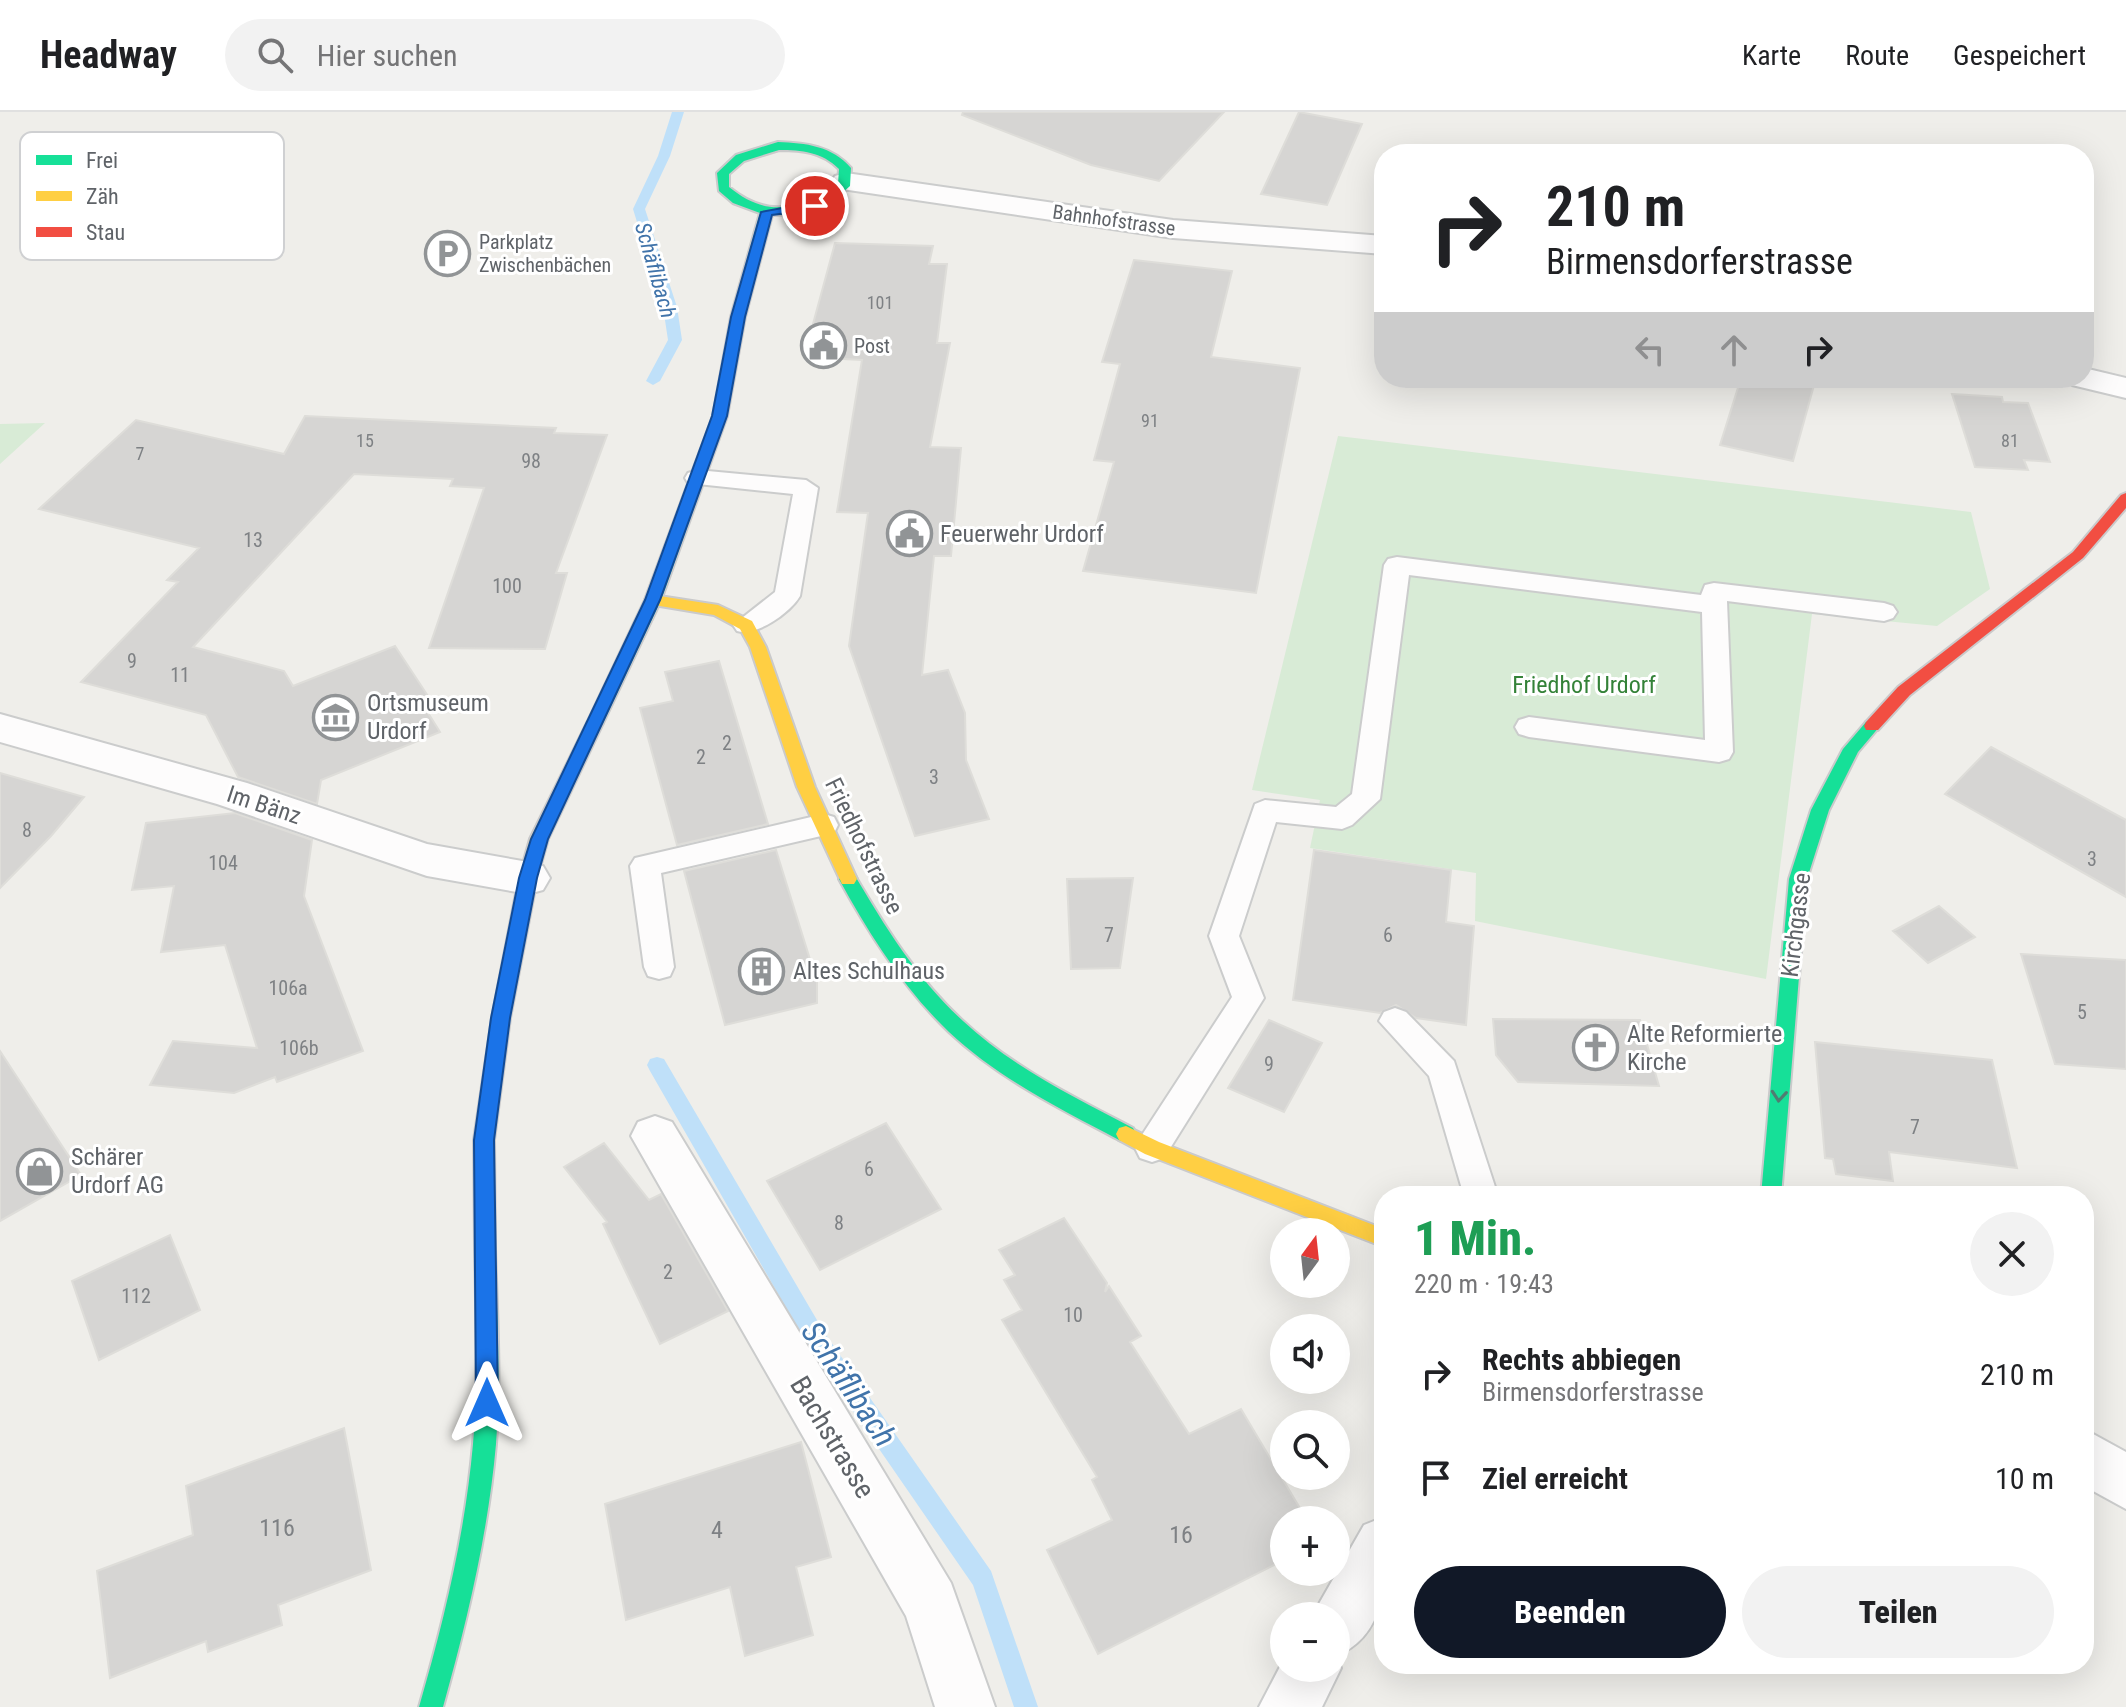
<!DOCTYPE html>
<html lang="de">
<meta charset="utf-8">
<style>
:root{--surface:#fff;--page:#f2f2f2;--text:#202124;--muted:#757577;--line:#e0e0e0;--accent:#111827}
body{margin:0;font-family:"Roboto Condensed",sans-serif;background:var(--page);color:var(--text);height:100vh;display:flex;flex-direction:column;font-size:30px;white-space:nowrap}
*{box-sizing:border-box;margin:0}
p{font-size:26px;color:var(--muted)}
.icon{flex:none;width:44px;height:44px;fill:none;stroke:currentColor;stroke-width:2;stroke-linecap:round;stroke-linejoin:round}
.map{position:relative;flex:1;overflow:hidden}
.drawer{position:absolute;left:1374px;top:1074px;width:720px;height:488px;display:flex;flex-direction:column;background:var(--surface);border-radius:32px;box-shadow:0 8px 32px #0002}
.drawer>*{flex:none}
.hud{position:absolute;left:1374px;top:32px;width:720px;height:244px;border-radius:32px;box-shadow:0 8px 32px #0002;background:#fff;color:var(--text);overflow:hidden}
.needle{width:52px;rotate:15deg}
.fabs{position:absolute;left:1270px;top:1106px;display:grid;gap:16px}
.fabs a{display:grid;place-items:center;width:80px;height:80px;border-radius:50%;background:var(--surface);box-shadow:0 8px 32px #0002;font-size:40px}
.pin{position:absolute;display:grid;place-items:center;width:68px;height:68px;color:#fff;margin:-34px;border:4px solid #fff;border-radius:50%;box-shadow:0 2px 8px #0007}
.me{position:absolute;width:88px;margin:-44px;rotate:0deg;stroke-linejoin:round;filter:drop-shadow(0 0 6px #0008)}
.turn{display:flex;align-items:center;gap:28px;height:168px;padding:0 40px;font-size:36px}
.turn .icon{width:104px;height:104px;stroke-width:2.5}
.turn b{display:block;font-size:56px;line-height:68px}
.lanes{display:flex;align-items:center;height:76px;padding:0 40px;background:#0003;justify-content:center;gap:40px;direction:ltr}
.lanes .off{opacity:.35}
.round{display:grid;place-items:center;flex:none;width:84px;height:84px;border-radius:42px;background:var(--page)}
.overview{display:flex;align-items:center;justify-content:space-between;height:136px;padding:0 40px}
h1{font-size:48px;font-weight:800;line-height:60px;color:#1e9e55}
.action{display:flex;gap:16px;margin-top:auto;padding:16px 40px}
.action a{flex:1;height:92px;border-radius:48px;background:var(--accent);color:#fff;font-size:32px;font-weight:800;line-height:92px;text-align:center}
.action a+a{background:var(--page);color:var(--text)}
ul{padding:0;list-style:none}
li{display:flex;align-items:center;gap:24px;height:104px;padding:0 40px}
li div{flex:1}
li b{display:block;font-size:30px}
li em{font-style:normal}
header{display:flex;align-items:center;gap:48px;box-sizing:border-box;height:112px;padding:0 40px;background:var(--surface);border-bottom:2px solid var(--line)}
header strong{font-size:38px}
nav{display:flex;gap:44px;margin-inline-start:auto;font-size:28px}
.search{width:560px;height:72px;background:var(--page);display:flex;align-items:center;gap:20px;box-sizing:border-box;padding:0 28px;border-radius:44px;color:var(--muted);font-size:30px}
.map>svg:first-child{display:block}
.green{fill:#d8ebd6}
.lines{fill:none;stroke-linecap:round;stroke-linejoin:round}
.stream{fill:#bfe0f9;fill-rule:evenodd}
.building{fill:#d6d5d3;stroke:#deddd9;stroke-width:2}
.lane-casing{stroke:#cbcccc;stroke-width:4}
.street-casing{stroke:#cbcccc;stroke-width:4}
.fast-casing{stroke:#cacacb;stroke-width:4}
.slow-casing{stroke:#cacacb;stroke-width:4}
.jam-casing{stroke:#cacacb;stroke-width:4}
.lane{fill:#fdfcfc;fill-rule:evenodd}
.street{fill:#fdfcfc;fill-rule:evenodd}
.fast{fill:#16e098;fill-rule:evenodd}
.slow{fill:#ffcf43;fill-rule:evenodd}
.jam{fill:#f24e42;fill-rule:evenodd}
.oneway{stroke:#507c72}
.route{fill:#1a73e8;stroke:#114b97;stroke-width:2}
.labels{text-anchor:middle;stroke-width:6;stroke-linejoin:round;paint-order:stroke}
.far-number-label{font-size:18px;fill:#7e8184}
.far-street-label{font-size:20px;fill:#5f6368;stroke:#fff}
.far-poi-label{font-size:20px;fill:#5f6368;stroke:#fff;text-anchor:start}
.number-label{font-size:20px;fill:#7e8184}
.far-water-label{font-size:22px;font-style:italic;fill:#4174aa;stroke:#fff}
.poi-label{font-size:24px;fill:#5f6368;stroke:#fff;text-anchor:start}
.park-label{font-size:24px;fill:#348238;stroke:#fff}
.street-label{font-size:24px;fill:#5f6368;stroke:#fff}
.near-number-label{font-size:24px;fill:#7e8184}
.near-street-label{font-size:28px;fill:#5f6368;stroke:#fff}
.near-water-label{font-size:32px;font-style:italic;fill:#4174aa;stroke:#fff}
.key{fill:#fff;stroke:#cfd0d2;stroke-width:2}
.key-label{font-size:22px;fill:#5f6368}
</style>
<header>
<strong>Headway</strong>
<div class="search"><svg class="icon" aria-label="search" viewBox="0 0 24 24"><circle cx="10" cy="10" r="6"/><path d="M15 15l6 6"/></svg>Hier suchen</div>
<nav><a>Karte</a><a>Route</a><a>Gespeichert</a></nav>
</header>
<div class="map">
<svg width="2126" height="1595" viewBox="0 0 2126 1595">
<rect width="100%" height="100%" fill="#efeeea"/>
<path class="green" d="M 45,311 L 0,352 L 0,312 Z
M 1338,324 L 1971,400 L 1990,477 L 1937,514 L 1812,502 L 1766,867 L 1475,809 L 1476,761 L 1310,736 L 1320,688 L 1252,678 Z"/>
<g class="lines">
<path class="stream" d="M 672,0 L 684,0 L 670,44 L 645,97 L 677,195 L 682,228 L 660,269 L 653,273 L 646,269 L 668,228 L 663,195 L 633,97 L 658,44 Z
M 657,945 L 664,947 L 824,1220 L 991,1459 L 1038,1595 L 1014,1595 L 973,1473 L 808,1234 L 650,959 L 647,953 L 650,947 Z"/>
</g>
<path class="building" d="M 963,0 L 1224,0 L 1159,69 L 1091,53 L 962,3 Z
M 1299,0 L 1362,12 L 1327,93 L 1261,82 Z
M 835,131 L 933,134 L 929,152 L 947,152 L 937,231 L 950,231 L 930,335 L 961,336 L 951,444 L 934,444 L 922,563 L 948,558 L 965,601 L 966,648 L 989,707 L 915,724 L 849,534 L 868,401 L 837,400 L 862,248 L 804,245 Z
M 1134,148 L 1232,159 L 1211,245 L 1300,256 L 1256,481 L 1083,459 L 1114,350 L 1094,348 L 1120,252 L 1102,250 Z
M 1741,266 L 1816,266 L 1793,349 L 1720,333 Z
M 1952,282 L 2002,285 L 2003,290 L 2028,291 L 2050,350 L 2024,348 L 2028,358 L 1975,355 Z
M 305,304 L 556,316 L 554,321 L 607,323 L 556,461 L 567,461 L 545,537 L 429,536 L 484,376 L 450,374 L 453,367 L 354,362 L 193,535 L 284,559 L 293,574 L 395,534 L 428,584 L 420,588 L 440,620 L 321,668 L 317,692 L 238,665 L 206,603 L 81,570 L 178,470 L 167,468 L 199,436 L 39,397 L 136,308 L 284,342 Z
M 719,549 L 768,712 L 677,733 L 640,596 L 673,589 L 665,560 Z
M 1991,635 L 2126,708 L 2126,785 L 1945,682 Z
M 0,661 L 84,685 L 51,724 L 0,776 Z
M 235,701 L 312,728 L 304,784 L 363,939 L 277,970 L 275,965 L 234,981 L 150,973 L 173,929 L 257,936 L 225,833 L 161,840 L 174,774 L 132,778 L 146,711 Z
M 776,738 L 817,870 L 817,891 L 725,913 L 684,759 Z
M 1314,738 L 1451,758 L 1446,810 L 1474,814 L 1466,913 L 1416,906 L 1396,893 L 1380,901 L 1293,888 Z
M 1133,766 L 1120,856 L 1071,857 L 1067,767 Z
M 1939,794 L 1975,825 L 1928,851 L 1893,819 Z
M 2021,842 L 2126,848 L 2126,957 L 2055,952 Z
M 1493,907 L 1640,908 L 1659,974 L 1518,970 L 1496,943 Z
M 1269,908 L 1322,931 L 1284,1000 L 1228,976 Z
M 1815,930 L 1992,948 L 2017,1056 L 1889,1040 L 1893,1069 L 1836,1062 L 1833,1047 L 1825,1046 Z
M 0,939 L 81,1063 L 0,1109 Z
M 886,1011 L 941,1097 L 820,1158 L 767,1069 Z
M 604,1031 L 649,1088 L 661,1082 L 728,1199 L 660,1232 L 603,1112 L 607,1110 L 564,1055 Z
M 1064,1106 L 1107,1171 L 1105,1180 L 1109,1174 L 1141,1224 L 1130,1230 L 1189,1322 L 1241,1297 L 1307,1408 L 1284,1408 L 1284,1448 L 1098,1542 L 1047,1438 L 1112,1408 L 1092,1368 L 1097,1365 L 1002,1208 L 1022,1198 L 1004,1168 L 1015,1163 L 999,1138 Z
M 170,1123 L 200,1198 L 99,1248 L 72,1169 Z
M 344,1316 L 371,1458 L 278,1493 L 282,1513 L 208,1540 L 206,1529 L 110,1566 L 97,1459 L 193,1423 L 186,1374 Z
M 801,1330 L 831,1445 L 796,1455 L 813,1523 L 745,1544 L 730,1475 L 626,1508 L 605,1392 Z"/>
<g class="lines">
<defs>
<path id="lane" d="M 697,358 L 806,368 L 818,376 L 800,484 C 790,501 756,525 737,519 L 733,513 L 775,480 L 793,382 L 688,371 L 685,366 L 688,361 Z
M 1397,445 L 1701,483 L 1705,473 L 1714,471 L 1884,491 L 1893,494 L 1897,500 L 1893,506 L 1884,509 L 1727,489 L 1733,640 L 1729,647 L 1719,650 L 1529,625 L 1519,622 L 1515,615 L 1519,608 L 1529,605 L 1705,628 L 1702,500 L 1409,463 L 1380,687 L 1352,713 L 1342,717 L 1276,710 L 1239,824 L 1264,886 L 1164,1046 L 1152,1050 L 1140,1046 L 1135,1036 L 1140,1026 L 1232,885 L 1209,824 L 1255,692 L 1265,688 L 1336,695 L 1352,682 L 1384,453 L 1388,447 Z
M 824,702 L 834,705 L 838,713 L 834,721 L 661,761 L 674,855 L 670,864 L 659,867 L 648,864 L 644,855 L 630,754 L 635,746 Z
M 1395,896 L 1406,900 L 1454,949 L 1498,1084 L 1464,1084 L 1429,964 L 1379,909 L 1384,900 Z"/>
<path id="street" d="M 846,61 L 1173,108 L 1384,124 L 1384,142 L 1173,126 L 835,76 L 831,70 L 835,64 Z
M 2084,256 L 2126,266 L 2126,286 L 2072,273 L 2067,266 L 2084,266 Z
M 0,602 L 247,671 L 427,732 L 528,750 L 543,754 L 550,766 L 543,778 L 528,782 L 427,764 L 217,692 L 0,630 Z
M 655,1004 L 672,1010 L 951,1471 L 995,1595 L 935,1595 L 906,1504 L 631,1024 L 638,1010 Z
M 2084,1317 L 2126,1340 L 2126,1397 L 2084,1374 Z
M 1384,1405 C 1384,1457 1393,1520 1336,1544 L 1341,1556 L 1322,1595 L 1259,1595 L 1284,1547 L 1284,1556 L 1336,1556 L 1336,1504 L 1312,1504 L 1364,1413 Z"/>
<path id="fast" d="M 778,30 C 806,31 832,34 851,56 L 850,74 C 830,93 799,103 772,103 L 745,205 L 727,304 L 661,488 L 603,611 L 595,617 L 589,615 L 587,611 L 645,488 L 713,304 L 731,205 L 760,101 L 733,91 L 719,79 L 717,61 L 736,43 ZM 779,38 C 802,38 822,40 839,57 L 838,72 C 798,97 768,107 729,75 L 729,62 L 744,49 Z
M 1872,608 L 1880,614 L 1858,640 L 1829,698 L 1807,767 L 1781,1084 L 1761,1084 L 1789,767 L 1811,698 L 1843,637 L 1866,610 Z
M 848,760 L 854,762 C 885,815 918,868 963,909 C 1012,955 1074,985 1133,1016 L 1136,1022 L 1133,1028 L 1126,1030 L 1119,1028 C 1060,997 998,966 949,920 C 904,877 869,822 839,767 Z
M 485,1128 L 492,1131 L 495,1137 C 497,1202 501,1267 496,1332 C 488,1422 467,1509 443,1595 L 419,1595 C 444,1509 465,1422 473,1332 C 479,1267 476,1202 475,1137 L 478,1131 Z"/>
<path id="slow" d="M 653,483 L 718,493 L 752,509 L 766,535 L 815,675 L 857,767 L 854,772 L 842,772 L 797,675 L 750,535 L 740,517 L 714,503 L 648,492 L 645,488 L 648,484 Z
M 595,605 L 603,611 L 548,727 L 537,766 L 510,906 L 494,1028 L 495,1137 L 492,1143 L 485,1146 L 478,1143 L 475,1137 L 474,1028 L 492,906 L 519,766 L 530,727 L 587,611 Z
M 1126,1014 L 1159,1030 L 1384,1117 L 1384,1135 L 1145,1042 L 1119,1028 L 1116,1022 L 1119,1016 Z"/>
<path id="jam" d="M 2126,381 L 2126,396 L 2083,446 L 1910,583 L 1878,618 L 1866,618 L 1864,614 L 1866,610 L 1898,575 L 2073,440 L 2121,383 Z"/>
</defs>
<use href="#lane" class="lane-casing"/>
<use href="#street" class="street-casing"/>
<use href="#fast" class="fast-casing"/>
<use href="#slow" class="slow-casing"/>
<use href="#jam" class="jam-casing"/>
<use href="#lane" class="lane"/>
<use href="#street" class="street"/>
<use href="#fast" class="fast"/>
<use href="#slow" class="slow"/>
<use href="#jam" class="jam"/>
</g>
<defs><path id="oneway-chevron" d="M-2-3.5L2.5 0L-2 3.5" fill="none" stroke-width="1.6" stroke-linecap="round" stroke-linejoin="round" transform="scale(2)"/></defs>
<use class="oneway" href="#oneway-chevron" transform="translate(1779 984) rotate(95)"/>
<path class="route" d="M 815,90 L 819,92 L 819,97 L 772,103 L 745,205 L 727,304 L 660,488 L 548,727 L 537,766 L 510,906 L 494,1028 L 498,1291 L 495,1298 L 487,1301 L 479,1298 L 476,1291 L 474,1028 L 491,906 L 519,766 L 531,727 L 645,488 L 712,304 L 731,205 L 761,100 Z"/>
<defs>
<symbol id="parking-ring" viewBox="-11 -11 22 22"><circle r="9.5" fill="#fff" stroke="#919496" stroke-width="1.5"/><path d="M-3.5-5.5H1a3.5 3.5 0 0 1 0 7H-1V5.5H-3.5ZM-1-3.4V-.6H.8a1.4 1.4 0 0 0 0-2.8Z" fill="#919496"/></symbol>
<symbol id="civic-ring" viewBox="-11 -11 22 22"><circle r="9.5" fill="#fff" stroke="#919496" stroke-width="1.5"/><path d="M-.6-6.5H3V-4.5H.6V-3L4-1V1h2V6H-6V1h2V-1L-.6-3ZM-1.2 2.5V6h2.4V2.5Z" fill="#919496"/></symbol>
<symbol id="museum-ring" viewBox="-11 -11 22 22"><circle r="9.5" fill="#fff" stroke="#919496" stroke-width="1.5"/><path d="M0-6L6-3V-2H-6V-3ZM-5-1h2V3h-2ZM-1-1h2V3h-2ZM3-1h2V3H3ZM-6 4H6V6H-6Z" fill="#919496"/></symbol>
<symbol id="building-ring" viewBox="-11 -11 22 22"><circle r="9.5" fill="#fff" stroke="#919496" stroke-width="1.5"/><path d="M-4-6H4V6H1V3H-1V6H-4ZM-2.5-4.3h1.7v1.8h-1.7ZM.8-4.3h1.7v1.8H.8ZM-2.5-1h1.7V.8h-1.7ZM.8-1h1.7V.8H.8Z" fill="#919496"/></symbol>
<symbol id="church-ring" viewBox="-11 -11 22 22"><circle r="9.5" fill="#fff" stroke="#919496" stroke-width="1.5"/><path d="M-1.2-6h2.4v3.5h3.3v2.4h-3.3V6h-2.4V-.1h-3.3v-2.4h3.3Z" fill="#919496"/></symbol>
<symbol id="shop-ring" viewBox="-11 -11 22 22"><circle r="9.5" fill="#fff" stroke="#919496" stroke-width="1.5"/><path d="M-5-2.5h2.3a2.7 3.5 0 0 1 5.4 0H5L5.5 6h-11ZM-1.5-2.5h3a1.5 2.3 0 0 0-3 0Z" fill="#919496"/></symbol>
</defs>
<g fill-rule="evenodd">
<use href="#parking-ring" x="422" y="116" width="51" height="51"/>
<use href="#civic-ring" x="798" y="208" width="51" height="51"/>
<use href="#civic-ring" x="884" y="396" width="51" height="51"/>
<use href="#museum-ring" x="310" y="580" width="51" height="51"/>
<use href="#building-ring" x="736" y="834" width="51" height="51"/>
<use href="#church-ring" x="1570" y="910" width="51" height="51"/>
<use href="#shop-ring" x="14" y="1034" width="51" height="51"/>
</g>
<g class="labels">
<g class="far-number-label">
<text x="880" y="197">101</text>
<text x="1150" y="315">91</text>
<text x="365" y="335">15</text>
<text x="2010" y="335">81</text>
<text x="140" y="348">7</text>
</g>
<g class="far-street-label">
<text transform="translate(1114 108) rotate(8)" y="7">Bahnhofstrasse</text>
</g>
<g class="far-poi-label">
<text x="479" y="137">Parkplatz<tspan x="479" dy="23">Zwischenbächen</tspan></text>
<text x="854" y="241">Post</text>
</g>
<g class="number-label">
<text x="531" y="356">98</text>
<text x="253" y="435">13</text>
<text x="507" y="481">100</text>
<text x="132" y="556">9</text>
<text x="180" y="570">11</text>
<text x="727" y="638">2</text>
<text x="701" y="652">2</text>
<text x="934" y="672">3</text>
<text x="27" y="725">8</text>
<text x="2092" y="754">3</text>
<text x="223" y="758">104</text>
<text x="1109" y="830">7</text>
<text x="1388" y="830">6</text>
<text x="288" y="883">106a</text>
<text x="2082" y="907">5</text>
<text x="299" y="943">106b</text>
<text x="1269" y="959">9</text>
<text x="1915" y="1022">7</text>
<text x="869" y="1064">6</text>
<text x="839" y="1118">8</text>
<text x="668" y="1167">2</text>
<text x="136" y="1191">112</text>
<text x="1073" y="1210">10</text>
</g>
<g class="far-water-label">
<text transform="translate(656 158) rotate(74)" y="8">Schäflibach</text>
</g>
<g class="poi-label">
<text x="940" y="430">Feuerwehr Urdorf</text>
<text x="367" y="599">Ortsmuseum<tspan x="367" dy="28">Urdorf</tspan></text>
<text x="793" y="867">Altes Schulhaus</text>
<text x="1627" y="930">Alte Reformierte<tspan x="1627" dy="28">Kirche</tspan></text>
<text x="71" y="1053">Schärer<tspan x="71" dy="28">Urdorf AG</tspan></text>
</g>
<g class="park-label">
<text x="1584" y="581">Friedhof Urdorf</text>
</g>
<g class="street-label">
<text transform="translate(264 693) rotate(18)" y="8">Im Bänz</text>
<text transform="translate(864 734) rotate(64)" y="8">Friedhofstrasse</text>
<text transform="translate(1796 813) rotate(-83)" y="8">Kirchgasse</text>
</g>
<g class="near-number-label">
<text x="277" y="1424">116</text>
<text x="717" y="1426">4</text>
<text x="1181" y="1431">16</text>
</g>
<g class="near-street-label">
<text transform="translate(833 1325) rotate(59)" y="10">Bachstrasse</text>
</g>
<g class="near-water-label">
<text transform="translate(849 1272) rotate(56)" y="11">Schäflibach</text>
</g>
</g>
<rect x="20" y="20" width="264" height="128" rx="12" class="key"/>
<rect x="36" y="43" width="36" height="10" fill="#16e098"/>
<rect x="36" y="79" width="36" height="10" fill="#ffcf43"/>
<rect x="36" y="115" width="36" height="10" fill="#f24e42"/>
<g class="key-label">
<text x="86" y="56">Frei</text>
<text x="86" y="92">Zäh</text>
<text x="86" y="128">Stau</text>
</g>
</svg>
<div class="fabs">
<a><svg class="needle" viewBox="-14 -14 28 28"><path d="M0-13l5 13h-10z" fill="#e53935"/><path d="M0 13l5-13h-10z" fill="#757577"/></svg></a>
<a><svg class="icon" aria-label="sound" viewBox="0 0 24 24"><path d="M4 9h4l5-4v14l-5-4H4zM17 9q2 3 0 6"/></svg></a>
<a><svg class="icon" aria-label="search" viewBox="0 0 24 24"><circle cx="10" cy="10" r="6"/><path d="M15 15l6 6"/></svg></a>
<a>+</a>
<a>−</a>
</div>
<div class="pin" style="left:815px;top:94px;background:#d93025"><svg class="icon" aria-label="arrive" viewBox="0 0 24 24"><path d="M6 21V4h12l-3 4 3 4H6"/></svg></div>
<svg class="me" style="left:487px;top:1291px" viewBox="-20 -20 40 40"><path d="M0-17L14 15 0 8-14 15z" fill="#1a73e8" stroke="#fff" stroke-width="4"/></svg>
<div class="hud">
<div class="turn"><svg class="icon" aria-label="right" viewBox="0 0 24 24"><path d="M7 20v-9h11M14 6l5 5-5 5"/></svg><div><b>210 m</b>Birmensdorferstrasse</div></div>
<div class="lanes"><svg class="icon off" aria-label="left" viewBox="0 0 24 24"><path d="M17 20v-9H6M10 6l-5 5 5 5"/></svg><svg class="icon off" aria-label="ahead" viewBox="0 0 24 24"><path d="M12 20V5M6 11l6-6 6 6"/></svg><svg class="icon" aria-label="right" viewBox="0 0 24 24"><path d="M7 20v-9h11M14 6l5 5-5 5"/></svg></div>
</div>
<section class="drawer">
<div class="overview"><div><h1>1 Min.</h1><p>220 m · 19:43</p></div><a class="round"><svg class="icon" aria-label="close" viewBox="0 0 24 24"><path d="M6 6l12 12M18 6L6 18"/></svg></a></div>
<ul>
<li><svg class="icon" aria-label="right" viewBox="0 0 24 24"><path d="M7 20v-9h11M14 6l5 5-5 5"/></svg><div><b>Rechts abbiegen</b><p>Birmensdorferstrasse</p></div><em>210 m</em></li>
<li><svg class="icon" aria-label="arrive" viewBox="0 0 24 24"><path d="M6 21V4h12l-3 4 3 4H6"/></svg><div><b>Ziel erreicht</b></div><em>10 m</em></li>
</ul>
<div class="action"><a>Beenden</a><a>Teilen</a></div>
</section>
</div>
